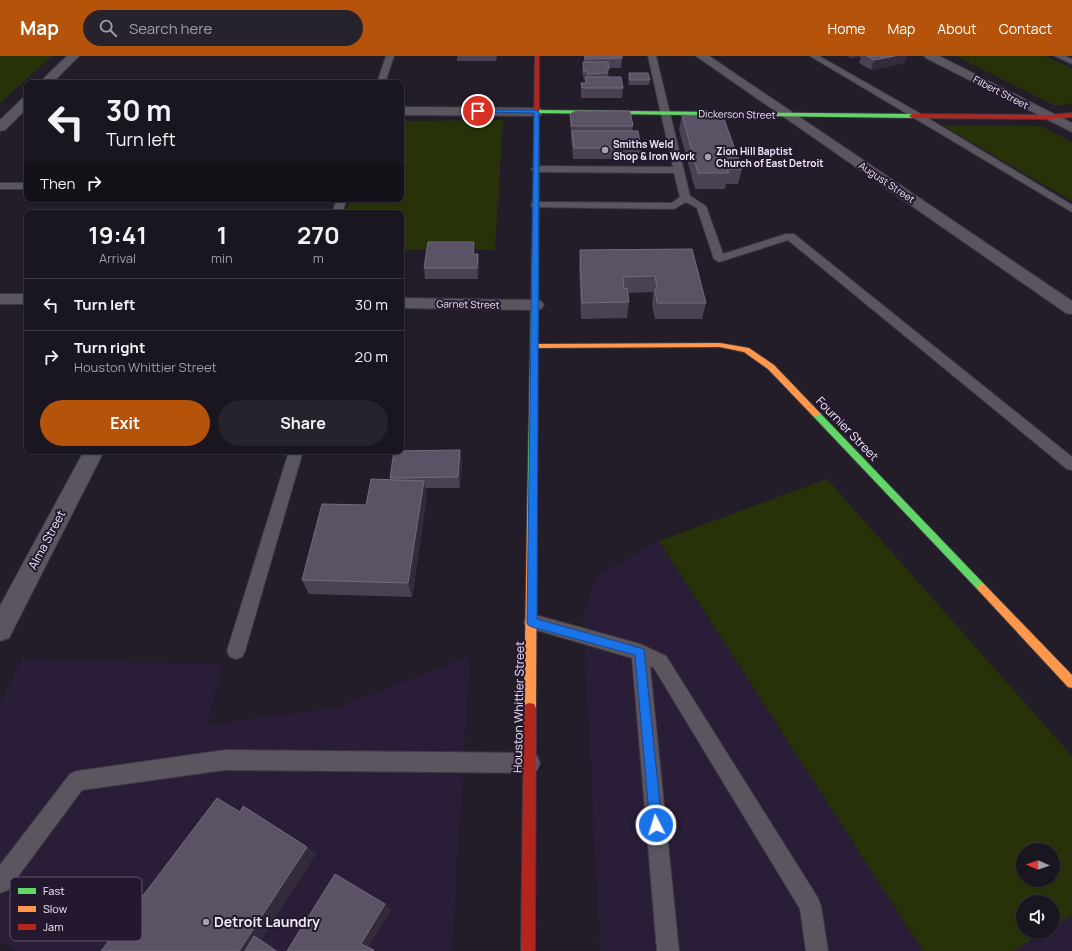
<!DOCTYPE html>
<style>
:root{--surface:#1a161f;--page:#27232c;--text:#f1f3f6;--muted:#9f9fa4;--line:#38353d;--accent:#b45309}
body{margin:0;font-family:Manrope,sans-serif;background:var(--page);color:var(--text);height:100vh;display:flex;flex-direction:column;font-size:15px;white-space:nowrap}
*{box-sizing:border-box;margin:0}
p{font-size:13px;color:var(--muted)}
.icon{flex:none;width:22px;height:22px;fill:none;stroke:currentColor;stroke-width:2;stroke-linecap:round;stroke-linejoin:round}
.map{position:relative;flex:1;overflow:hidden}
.details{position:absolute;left:24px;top:154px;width:380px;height:244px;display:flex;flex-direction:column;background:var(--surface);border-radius:8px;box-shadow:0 1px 3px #0004,0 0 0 1px var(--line)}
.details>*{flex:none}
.guide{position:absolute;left:24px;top:24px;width:380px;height:122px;border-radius:8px;box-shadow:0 1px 3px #0004,0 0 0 1px var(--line);background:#1a161f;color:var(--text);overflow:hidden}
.needle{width:26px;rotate:272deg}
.buttons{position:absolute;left:1016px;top:787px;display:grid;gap:8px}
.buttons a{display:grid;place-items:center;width:44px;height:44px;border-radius:50%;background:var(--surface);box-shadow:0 1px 3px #0004,0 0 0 1px var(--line);font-size:20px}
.pin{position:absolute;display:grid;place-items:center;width:34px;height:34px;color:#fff;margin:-17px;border:2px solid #fff;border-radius:50%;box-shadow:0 1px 4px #0007}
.me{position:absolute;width:44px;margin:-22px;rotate:355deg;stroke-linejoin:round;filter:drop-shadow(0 0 3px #0008)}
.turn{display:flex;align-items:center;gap:14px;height:84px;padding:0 16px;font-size:18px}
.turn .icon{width:52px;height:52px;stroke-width:2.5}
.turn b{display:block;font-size:28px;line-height:34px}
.then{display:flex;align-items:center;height:38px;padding:0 16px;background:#0003;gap:8px;font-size:15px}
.eta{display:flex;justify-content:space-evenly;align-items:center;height:68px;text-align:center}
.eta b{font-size:24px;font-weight:700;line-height:28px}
.action{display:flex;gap:8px;margin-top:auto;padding:8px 16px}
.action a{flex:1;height:46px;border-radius:24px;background:var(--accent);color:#fff;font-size:16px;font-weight:700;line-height:46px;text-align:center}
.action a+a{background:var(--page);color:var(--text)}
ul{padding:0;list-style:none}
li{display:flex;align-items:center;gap:12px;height:52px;padding:0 16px;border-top:1px solid var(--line)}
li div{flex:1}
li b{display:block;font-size:15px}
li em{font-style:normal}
header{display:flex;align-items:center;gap:24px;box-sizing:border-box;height:56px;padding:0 20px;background:var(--accent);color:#fff}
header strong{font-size:19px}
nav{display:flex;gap:22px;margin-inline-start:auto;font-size:14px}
.search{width:280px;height:36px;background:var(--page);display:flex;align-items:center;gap:10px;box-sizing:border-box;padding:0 14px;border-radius:22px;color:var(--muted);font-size:15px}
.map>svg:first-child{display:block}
.built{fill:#2a1d37}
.green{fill:#283209;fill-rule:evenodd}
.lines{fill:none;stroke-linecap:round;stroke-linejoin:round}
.lane-casing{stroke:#3d3943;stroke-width:2}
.street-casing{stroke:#3d3943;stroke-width:2}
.fast-casing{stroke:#3d3943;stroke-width:2}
.slow-casing{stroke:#3d3943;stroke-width:2}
.jam-casing{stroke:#3d3943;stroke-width:2}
.lane{fill:#5a555f;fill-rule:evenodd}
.street{fill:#5a555f;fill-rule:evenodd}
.fast{fill:#63d668;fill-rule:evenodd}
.slow{fill:#ff974d;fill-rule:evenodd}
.jam{fill:#b3261e;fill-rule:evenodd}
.wall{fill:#4a4153}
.shaded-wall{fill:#332b3b}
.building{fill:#5b5365;stroke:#736a7c}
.route{fill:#1a73e8;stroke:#114b97}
.poi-dot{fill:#a8a2b0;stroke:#23182e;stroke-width:1.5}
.labels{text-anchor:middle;stroke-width:4;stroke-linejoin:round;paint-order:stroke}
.far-street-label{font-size:10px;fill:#f0e9f9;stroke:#23182e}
.far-poi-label{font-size:10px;font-weight:bold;fill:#f0e9f9;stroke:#23182e;text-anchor:start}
.street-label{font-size:12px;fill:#f0e9f9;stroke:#23182e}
.near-poi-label{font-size:14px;font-weight:bold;fill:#f0e9f9;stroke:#23182e;text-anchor:start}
.key{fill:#23182e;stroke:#60576b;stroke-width:1}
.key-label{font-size:11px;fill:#f0e9f9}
</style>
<header>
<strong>Map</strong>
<div class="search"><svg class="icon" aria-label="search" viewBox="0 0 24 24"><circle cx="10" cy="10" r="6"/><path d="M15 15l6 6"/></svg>Search here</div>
<nav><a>Home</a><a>Map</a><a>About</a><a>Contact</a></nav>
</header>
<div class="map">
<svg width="1072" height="895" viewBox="0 0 1072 895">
<rect width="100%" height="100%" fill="#231d29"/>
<path class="built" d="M 659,485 L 923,895 L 600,895 L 583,561 L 597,520 Z
M 470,600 L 452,895 L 15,895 L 0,883 L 0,648 L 22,603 L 223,609 L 207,669 L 336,652 Z
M 1072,859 L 1072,895 L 1013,895 L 1044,876 L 1053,876 L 1053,870 Z"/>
<path class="green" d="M 0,0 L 52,0 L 0,47 Z
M 956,0 L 1045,0 L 1072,12 L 1072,47 L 1056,50 Z
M 503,64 L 495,194 L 401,194 L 401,157 L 346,157 L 350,143 L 401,143 L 401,65 Z
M 942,69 L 1041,70 L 1072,86 L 1072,145 Z
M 827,423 L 1072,700 L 1072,859 L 1053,870 L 1053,846 L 1023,846 L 1023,876 L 1044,876 L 1013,895 L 923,895 L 659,485 ZM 1023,794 L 1053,794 L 1053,824 L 1023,824 Z"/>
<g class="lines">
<defs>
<path id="lane" d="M 386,0 L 394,0 L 385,27 L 377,27 Z
M 648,0 L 656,0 L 690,140 L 706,150 L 723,198 L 786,178 L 794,178 L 1072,401 L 1072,414 L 1067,413 L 788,184 L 719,206 L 714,203 L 697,152 L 686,146 L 674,153 L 532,151 L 531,149 L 532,147 L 536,146 L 672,147 L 680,141 L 674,117 L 536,116 L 531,113 L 536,110 L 673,111 Z
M 810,0 L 819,0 L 921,58 L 1072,149 L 1072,156 Z
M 1055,0 L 1065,0 L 1072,3 L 1072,8 Z
M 0,127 L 27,127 L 27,133 L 0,133 Z
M 337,143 L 347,143 L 342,157 L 332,157 Z
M 289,395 L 303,395 L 245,595 L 242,601 L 236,603 L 230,601 L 227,595 Z
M 532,558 L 640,588 L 666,600 L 818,842 L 821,850 L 828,895 L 806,895 L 800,853 L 654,612 L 650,610 L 679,895 L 657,895 L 632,602 L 526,571 L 524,566 L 526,561 Z
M 225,694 L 530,697 L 537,700 L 540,707 L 537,714 L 530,717 L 225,714 L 82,734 L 8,834 L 0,837 L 0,809 L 70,718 L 77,715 Z"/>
<path id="street" d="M 67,0 L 79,0 L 52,27 L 39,27 Z
M 696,0 L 709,0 L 1072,245 L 1072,258 L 1066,257 Z
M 924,0 L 939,0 L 1072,67 L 1072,76 L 926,2 Z
M 27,41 L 27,52 L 5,74 L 0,75 L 0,64 L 23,42 Z
M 401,51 L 537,52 L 541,53 L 543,56 L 541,59 L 537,60 L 401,59 Z
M 0,238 L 27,238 L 27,248 L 0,248 Z
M 401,242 L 535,244 L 541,245 L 544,249 L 541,253 L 535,254 L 401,252 Z
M 84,395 L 104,395 L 9,582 L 0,585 L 0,550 Z"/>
<path id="fast" d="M 537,54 L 912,58 L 915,60 L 912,62 L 535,57 L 534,56 Z
M 536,133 L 539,135 L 537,465 L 535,468 L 529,468 L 527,465 L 533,135 Z
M 816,355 L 819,356 L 985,529 L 987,532 L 985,535 L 982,536 L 979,535 L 813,360 L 812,358 L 813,356 Z"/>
<path id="slow" d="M 720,287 L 749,292 L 774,309 L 819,356 L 820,358 L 819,360 L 813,360 L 768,313 L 744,296 L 720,291 L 535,292 L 531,290 L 535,288 Z
M 532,461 L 535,462 L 537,465 L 536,652 L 534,656 L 530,657 L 526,656 L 524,652 L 527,465 L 529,462 Z
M 982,528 L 985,529 L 1072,619 L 1072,632 L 1068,631 L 979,535 L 977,532 L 979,529 Z"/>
<path id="jam" d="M 535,0 L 539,0 L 539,135 L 536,137 L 533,135 Z
M 1072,57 L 1072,61 L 1050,63 L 912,62 L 909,60 L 912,58 L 1050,59 Z
M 530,647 L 534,648 L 536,652 L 535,895 L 521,895 L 524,652 L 526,648 Z"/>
</defs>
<use href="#lane" class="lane-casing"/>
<use href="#street" class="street-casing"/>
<use href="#fast" class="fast-casing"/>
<use href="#slow" class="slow-casing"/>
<use href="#jam" class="jam-casing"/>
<use href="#lane" class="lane"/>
<use href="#street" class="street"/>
<use href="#fast" class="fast"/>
<use href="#slow" class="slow"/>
<use href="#jam" class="jam"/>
</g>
<path class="wall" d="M 457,0 L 497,0 L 496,5 L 457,5 Z
M 584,0 L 622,0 L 622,2 L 621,12 L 609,12 L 608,21 L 623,32 L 622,42 L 581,42 L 581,27 L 585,27 L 585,24 L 584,24 L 582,16 L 583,6 L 584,6 Z
M 847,0 L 907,0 L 904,7 L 871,14 L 859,7 L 861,1 L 852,2 Z
M 629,17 L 650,24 L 649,29 L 629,29 L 628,22 Z
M 570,58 L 633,70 L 632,75 L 641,92 L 640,103 L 573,103 L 570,68 Z
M 682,59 L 742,113 L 738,128 L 726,128 L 725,133 L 695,133 L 679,74 Z
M 692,193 L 706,247 L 702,263 L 655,263 L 652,249 L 653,241 L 653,236 L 627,237 L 629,246 L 627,262 L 581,263 L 579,210 L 580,194 Z
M 475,198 L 478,198 L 479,209 L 478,223 L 425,223 L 424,212 Z
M 462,405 L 460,432 L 425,432 L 427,440 L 412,541 L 309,538 L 302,524 L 366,449 L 390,424 L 390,422 Z"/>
<path class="shaded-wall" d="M 852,0 L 861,0 L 852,2 Z
M 895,0 L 907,0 L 904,7 L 871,14 L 874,4 Z
M 474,186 L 475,197 L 474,209 L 473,198 Z
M 478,198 L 479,209 L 478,223 L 477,212 Z
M 460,394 L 462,405 L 460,432 L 458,421 Z
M 424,425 L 427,440 L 412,541 L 408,527 Z
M 307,791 L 316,798 L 262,883 L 279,895 L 239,895 Z
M 385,848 L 391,854 L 368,892 L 361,888 Z"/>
<path class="building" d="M 585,0 L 622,0 L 622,2 L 585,3 Z
M 867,0 L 895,0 L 874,4 Z
M 583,6 L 608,6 L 609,13 L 606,13 L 607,17 L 588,18 L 587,15 L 584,15 Z
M 629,17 L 648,17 L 650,24 L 630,24 Z
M 586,21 L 621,21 L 623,32 L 582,32 L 581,27 L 586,27 Z
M 575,55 L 630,55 L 633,70 L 572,70 L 570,58 Z
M 682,59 L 723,60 L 742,113 L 727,113 L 729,117 L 698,117 Z
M 572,75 L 638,75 L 641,92 L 574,92 Z
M 428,186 L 474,186 L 473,198 L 478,198 L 477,212 L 424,212 Z
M 692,193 L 706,247 L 657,247 L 655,233 L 657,232 L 655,220 L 623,221 L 624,233 L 627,232 L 629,246 L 582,247 L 580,194 Z
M 460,394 L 458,421 L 390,422 L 394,395 Z
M 371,423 L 424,425 L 408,527 L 302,524 L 322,448 L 366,449 Z
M 217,742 L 240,756 L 243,750 L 307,791 L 239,895 L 101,895 Z
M 335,818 L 385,848 L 361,888 L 374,894 L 373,895 L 287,895 Z
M 254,880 L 276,895 L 245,895 Z"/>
<path class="route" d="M 478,54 L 536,54 L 539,56 L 537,563 L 644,593 L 662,769 L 661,773 L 656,775 L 652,773 L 650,769 L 635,599 L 532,571 L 528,569 L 527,566 L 534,57 L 476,56 L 476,54 Z"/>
<g class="poi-dot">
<circle cx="605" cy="94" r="4"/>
<circle cx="708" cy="101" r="4"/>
<circle cx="206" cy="866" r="4"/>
</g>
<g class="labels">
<g class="far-street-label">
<text transform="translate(1001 36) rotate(27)" y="4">Filbert Street</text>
<text transform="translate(737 58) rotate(1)" y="4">Dickerson Street</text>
<text transform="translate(887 126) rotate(34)" y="4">August Street</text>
<text transform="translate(468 248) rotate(1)" y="4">Garnet Street</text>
</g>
<g class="far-poi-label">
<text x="613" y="92">Smiths Weld<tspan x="613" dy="12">Shop &amp; Iron Work</tspan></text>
<text x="716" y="99">Zion Hill Baptist<tspan x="716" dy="12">Church of East Detroit</tspan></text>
</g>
<g class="street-label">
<text transform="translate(847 373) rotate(46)" y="4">Fournier Street</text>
<text transform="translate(47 484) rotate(-62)" y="4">Alma Street</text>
<text transform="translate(519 651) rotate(-89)" y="4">Houston Whittier Street</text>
</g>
<g class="near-poi-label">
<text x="214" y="871">Detroit Laundry</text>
</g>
</g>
<rect x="10" y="821" width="132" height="64" rx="6" class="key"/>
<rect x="18" y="832" width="18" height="6" fill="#63d668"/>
<rect x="18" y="850" width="18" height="6" fill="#ff974d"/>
<rect x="18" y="868" width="18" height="6" fill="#b3261e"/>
<g class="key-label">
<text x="43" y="839">Fast</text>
<text x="43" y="857">Slow</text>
<text x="43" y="875">Jam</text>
</g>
</svg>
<div class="buttons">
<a><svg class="needle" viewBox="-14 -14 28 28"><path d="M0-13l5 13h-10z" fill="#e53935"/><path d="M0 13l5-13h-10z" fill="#9f9fa4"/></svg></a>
<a><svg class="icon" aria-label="sound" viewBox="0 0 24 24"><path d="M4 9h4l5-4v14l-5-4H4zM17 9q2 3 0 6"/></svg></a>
</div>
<div class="pin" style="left:478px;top:55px;background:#d93025"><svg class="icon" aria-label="arrive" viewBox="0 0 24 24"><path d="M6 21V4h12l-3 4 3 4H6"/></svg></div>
<svg class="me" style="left:656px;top:769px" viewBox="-20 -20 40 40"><circle r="17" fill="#1a73e8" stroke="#fff" stroke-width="3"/><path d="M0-11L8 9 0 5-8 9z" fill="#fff"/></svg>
<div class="guide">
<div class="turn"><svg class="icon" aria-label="left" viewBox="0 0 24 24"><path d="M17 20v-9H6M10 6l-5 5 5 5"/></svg><div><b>30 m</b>Turn left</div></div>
<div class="then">Then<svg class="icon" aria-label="right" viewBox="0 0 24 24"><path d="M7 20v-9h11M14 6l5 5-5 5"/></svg></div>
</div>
<section class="details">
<div class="eta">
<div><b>19:41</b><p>Arrival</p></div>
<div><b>1</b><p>min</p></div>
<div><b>270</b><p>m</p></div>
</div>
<ul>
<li><svg class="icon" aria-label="left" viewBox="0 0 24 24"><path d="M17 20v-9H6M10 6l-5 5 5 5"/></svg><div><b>Turn left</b></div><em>30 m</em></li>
<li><svg class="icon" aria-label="right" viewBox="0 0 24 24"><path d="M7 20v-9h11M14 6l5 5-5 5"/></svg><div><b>Turn right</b><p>Houston Whittier Street</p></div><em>20 m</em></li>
</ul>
<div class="action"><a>Exit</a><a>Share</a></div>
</section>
</div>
